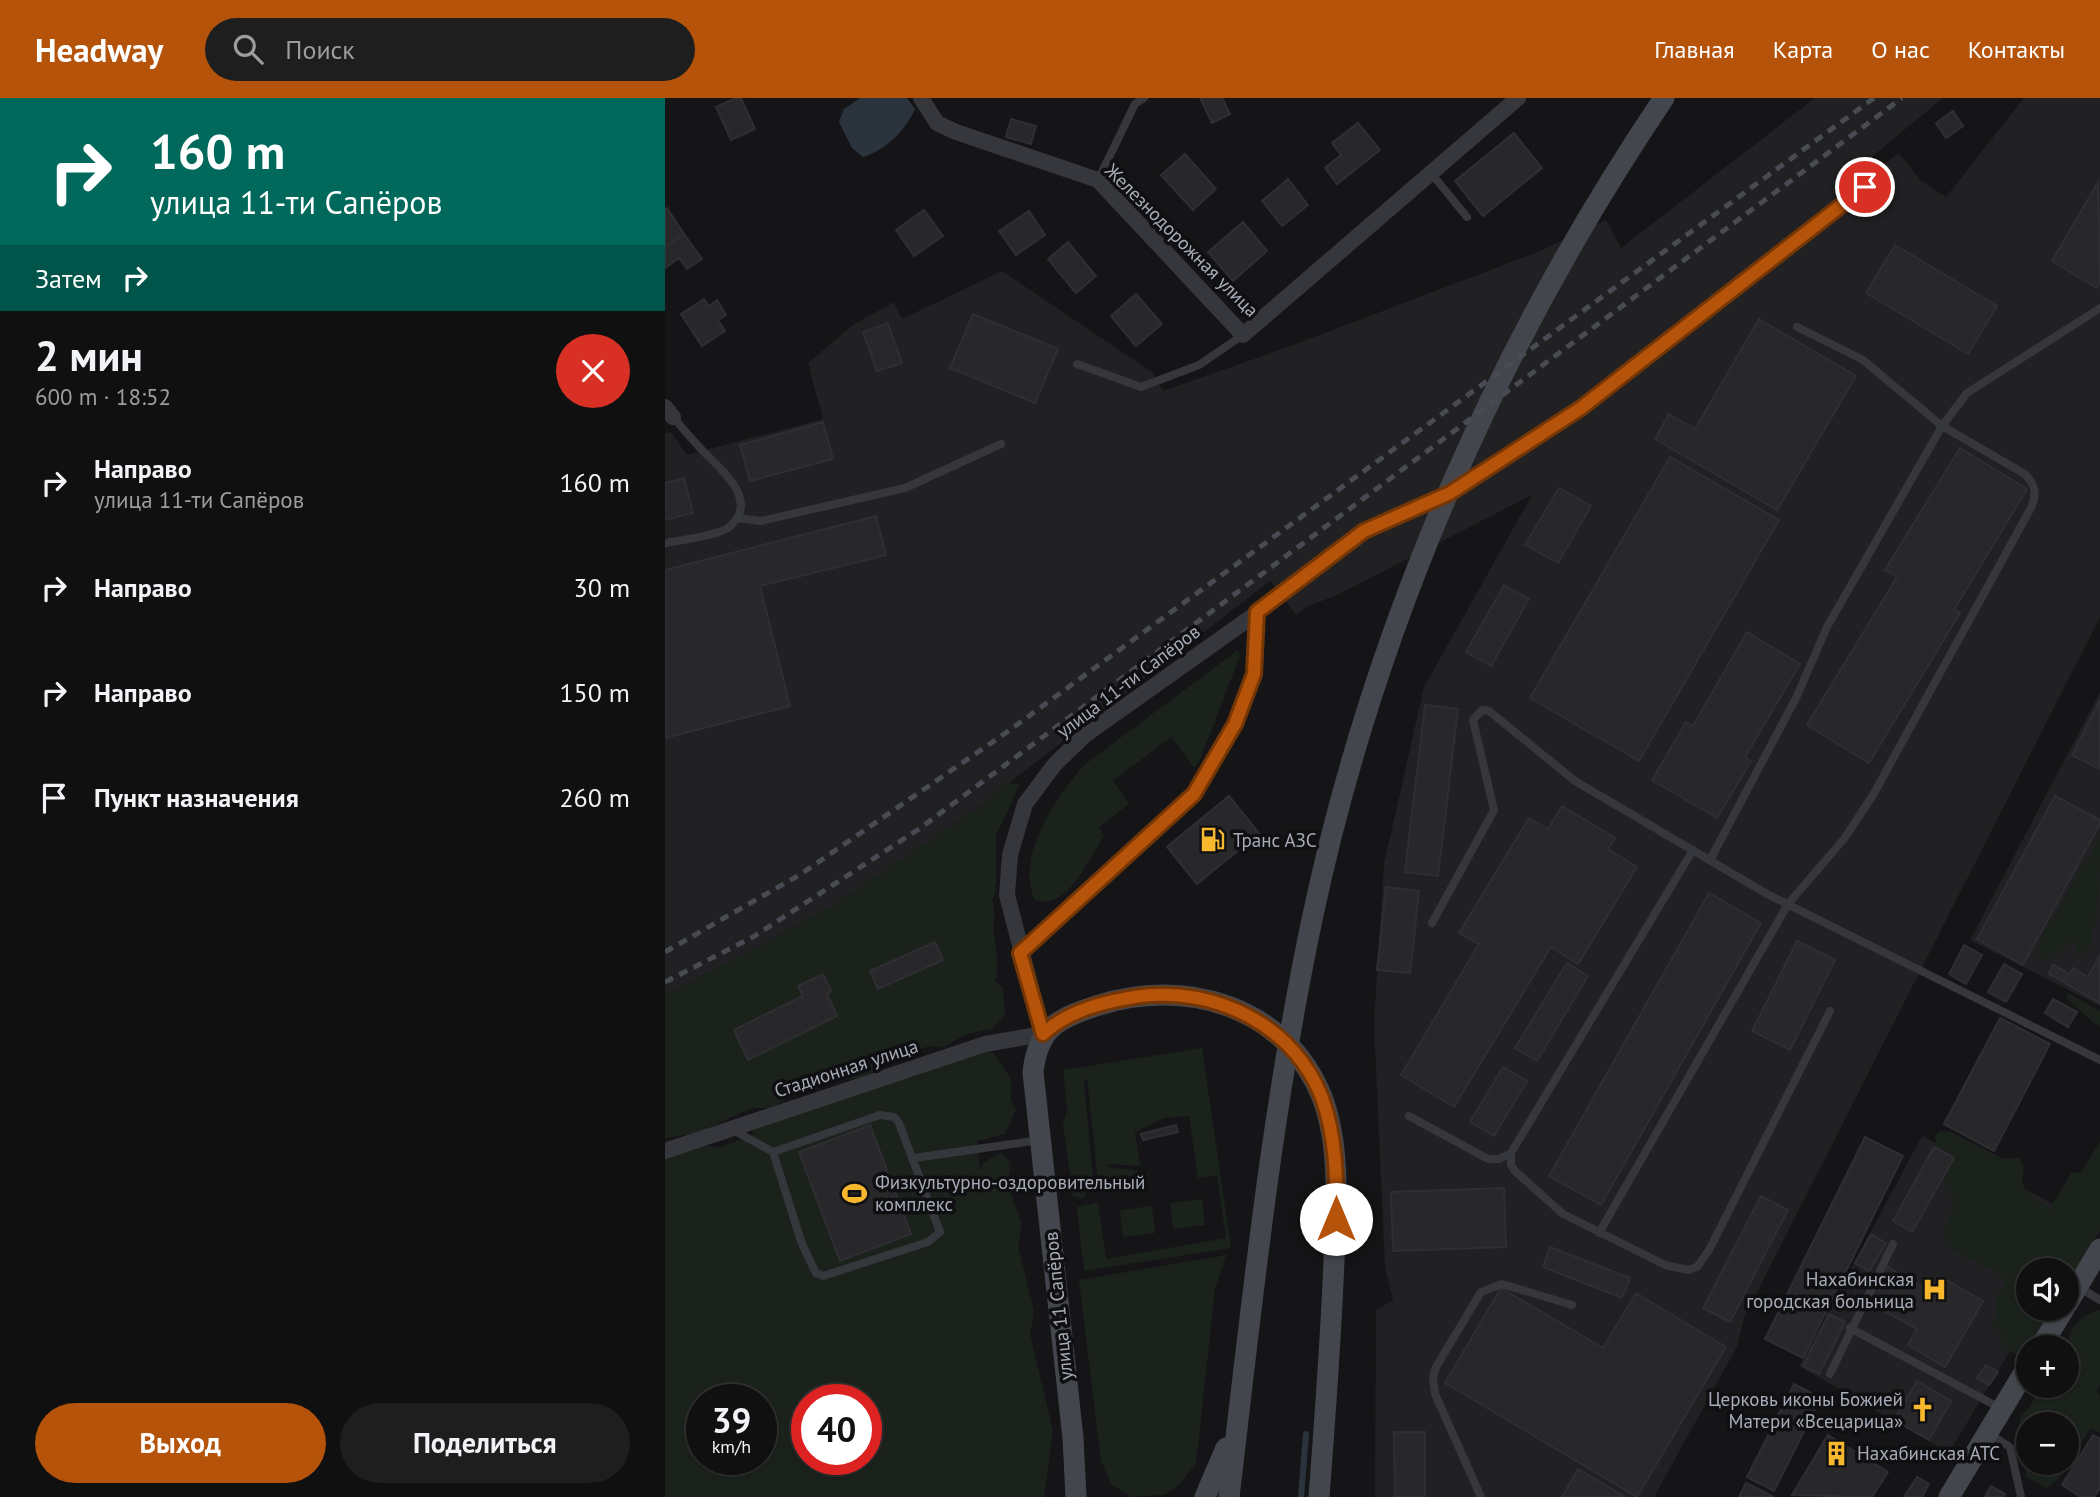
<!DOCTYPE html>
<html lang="ru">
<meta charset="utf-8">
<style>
:root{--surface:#101011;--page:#1e1e1f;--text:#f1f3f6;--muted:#9c9d9f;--line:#303031;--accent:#b45309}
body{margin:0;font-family:"PT Sans",sans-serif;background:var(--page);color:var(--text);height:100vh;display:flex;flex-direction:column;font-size:26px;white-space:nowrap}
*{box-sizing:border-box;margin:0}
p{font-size:23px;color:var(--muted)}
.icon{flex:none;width:38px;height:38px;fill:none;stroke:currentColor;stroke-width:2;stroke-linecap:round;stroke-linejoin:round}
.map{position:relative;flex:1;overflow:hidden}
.sheet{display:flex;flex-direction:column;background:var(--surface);width:665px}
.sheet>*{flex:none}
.banner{background:#00695c;color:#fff;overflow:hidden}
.buttons{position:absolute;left:1351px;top:1160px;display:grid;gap:14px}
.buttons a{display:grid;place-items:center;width:63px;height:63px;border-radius:50%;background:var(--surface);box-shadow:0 2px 5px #0004,0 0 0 2px var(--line);font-size:35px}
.speed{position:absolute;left:21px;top:1286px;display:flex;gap:14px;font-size:35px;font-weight:700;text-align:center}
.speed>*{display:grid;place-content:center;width:91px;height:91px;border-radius:50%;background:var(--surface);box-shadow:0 2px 5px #0004,0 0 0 2px var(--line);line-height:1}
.speed small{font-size:18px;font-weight:400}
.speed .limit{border:10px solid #d22;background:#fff;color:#111}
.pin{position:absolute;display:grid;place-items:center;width:60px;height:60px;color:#fff;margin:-30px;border:4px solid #fff;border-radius:50%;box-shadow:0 2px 7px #0007}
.me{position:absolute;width:77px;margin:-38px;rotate:0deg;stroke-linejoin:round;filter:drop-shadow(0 0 5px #0008)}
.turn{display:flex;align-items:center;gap:24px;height:147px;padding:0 35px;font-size:32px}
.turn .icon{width:91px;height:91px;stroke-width:2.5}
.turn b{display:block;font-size:49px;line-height:60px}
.then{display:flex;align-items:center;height:66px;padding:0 35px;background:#0003;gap:14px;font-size:26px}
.round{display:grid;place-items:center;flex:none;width:74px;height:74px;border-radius:37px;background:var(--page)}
.summary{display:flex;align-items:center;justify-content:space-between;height:119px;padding:0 35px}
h1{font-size:42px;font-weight:600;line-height:52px}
.primary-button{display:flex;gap:14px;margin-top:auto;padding:14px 35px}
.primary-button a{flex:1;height:80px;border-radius:42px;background:var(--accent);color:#fff;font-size:28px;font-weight:600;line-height:80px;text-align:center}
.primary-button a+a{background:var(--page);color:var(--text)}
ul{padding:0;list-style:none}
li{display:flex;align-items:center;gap:21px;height:105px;padding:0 35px}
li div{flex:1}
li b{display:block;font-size:26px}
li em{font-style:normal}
header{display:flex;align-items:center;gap:42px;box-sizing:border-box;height:98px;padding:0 35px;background:var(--accent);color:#fff}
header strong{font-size:33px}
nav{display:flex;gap:38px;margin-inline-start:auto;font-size:24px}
.search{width:490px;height:63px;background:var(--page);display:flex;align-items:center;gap:18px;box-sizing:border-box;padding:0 24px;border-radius:38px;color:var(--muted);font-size:26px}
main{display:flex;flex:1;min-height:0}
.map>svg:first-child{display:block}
.built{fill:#212124}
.green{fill:#1b221c;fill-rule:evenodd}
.water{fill:#2b343c}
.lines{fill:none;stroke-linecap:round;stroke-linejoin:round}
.stream{stroke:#2b343c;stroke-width:6}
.building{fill:#28282b;stroke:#2f2f33;stroke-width:2}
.lane{stroke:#36373c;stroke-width:8}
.street{stroke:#36373c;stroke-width:16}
.secondary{stroke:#44464d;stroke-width:21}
.rail{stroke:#494b52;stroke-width:5;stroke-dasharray:9 7;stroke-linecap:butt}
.route-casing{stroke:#753606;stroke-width:18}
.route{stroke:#b45309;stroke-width:12}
.labels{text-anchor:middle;stroke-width:7;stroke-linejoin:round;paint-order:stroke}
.street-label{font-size:19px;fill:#a7acb8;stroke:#101012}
.poi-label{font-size:19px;fill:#a7acb8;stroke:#101012;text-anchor:start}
</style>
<header>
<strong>Headway</strong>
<div class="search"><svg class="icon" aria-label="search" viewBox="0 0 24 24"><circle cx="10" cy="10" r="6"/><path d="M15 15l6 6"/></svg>Поиск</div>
<nav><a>Главная</a><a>Карта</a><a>О нас</a><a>Контакты</a></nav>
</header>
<main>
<section class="sheet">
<div class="banner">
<div class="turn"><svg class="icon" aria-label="right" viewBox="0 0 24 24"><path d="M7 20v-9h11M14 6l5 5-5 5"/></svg><div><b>160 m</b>улица 11-ти Сапёров</div></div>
<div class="then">Затем<svg class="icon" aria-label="right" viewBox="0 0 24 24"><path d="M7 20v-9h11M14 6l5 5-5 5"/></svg></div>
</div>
<div class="summary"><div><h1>2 мин</h1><p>600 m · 18:52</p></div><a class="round" style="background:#d93025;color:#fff"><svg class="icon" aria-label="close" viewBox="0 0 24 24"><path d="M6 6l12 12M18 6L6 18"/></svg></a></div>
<ul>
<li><svg class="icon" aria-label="right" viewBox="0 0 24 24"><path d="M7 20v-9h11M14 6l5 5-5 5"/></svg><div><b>Направо</b><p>улица 11-ти Сапёров</p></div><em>160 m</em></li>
<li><svg class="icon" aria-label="right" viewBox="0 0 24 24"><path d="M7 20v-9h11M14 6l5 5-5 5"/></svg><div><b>Направо</b></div><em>30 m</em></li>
<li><svg class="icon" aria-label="right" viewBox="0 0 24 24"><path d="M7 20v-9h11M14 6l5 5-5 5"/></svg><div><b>Направо</b></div><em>150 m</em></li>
<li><svg class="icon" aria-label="arrive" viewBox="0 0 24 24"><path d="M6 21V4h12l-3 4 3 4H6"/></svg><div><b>Пункт назначения</b></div><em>260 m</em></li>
</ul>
<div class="primary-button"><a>Выход</a><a>Поделиться</a></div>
</section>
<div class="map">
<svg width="1435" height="1399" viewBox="0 0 1435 1399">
<rect width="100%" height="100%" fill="#151517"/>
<path class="built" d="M 1150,0 L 1278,0 L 1181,80 L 1188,89 L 1234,55 L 1255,82 L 1281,99 L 1359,0 L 1435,0 L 1435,519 L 1079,1220 L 1072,1249 L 989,1399 L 710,1399 L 711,1212 L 728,1202 L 720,1170 L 709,925 L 719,766 L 759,589 L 867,397 L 672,497 L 641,509 L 631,517 L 605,483 L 312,710 L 168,808 L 0,898 L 0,335 L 6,334 L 22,357 L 158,321 L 143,265 L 188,227 L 229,204 L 237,221 L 337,173 L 487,274 L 498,293 L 623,249 L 873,154 L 941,122 L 956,150 Z
M 1435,594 L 1435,908 L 1305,842 Z
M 1257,1038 L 1423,1124 L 1363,1172 L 1363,1211 L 1370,1211 L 1284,1355 L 1134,1268 Z"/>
<path class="green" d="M 573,552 L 575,558 L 534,664 L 529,669 L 506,639 L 448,683 L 464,706 L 434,729 L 439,737 C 427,756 401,817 369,801 C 351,755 391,700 419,667 Z
M 342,685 L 355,686 L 331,738 L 331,792 L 327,803 C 331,815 329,819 329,831 C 329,850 336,864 330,883 L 338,889 L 340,917 L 326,931 L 302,936 L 279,949 L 264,948 L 227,962 L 200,979 L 165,984 L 123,1000 L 106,1010 L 87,1010 L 32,1035 L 0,1040 L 0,898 L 168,808 L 312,710 Z
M 1435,739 C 1435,771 1435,834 1420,857 L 1412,855 L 1410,846 L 1405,843 L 1384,862 L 1370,858 L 1377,839 Z
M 1401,894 L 1435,913 L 1435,929 C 1422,921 1415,911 1403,902 Z
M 537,950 L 566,1150 L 419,1173 L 412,1109 L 433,1104 L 441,1161 L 561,1140 L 552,1077 L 533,1080 L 524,1018 L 500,1020 L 470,1034 L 475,1068 L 442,1066 L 442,1069 L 468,1072 L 484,1077 L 479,1085 L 434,1092 L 422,981 L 419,983 L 429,1091 L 422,1092 L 419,1100 L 408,1099 L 398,1026 L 402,1012 L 398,972 Z
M 308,953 L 328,954 L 346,981 L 346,1002 L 351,1012 L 340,1036 L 312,1043 L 315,1072 L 320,1064 L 336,1054 L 346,1065 L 342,1086 L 357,1126 L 353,1148 L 369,1213 L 365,1236 L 388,1333 L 379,1399 L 0,1399 L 0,1060 L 30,1047 L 56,1049 L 88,1037 L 87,1030 L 229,981 L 246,980 ZM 37,1302 L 96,1302 L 96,1362 L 37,1362 ZM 142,1302 L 201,1302 L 201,1362 L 142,1362 Z
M 1275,1033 L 1286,1034 L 1339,1061 L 1354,1059 L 1359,1069 C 1353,1098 1366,1095 1385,1111 L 1406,1075 L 1416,1074 L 1435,1043 L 1435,1133 L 1402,1191 L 1402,1172 L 1363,1172 L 1363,1211 L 1389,1211 L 1358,1261 L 1336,1248 L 1338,1237 L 1327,1228 L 1334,1215 L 1329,1203 L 1338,1188 L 1338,1177 C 1319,1166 1296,1159 1280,1145 C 1277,1129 1285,1125 1288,1112 C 1291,1100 1279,1090 1277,1079 L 1289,1063 L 1289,1057 L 1271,1047 L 1270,1038 Z
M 537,1101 L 540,1127 L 508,1131 L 505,1105 Z
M 487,1108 L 490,1135 L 458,1139 L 455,1112 Z
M 561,1157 L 550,1191 L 531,1366 L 511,1390 L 499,1397 L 466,1399 L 446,1386 L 436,1363 L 414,1182 Z
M 1435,1212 L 1435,1287 L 1432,1292 L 1435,1298 L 1435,1335 L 1425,1330 L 1416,1346 L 1406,1354 C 1402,1370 1396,1382 1381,1390 L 1360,1378 L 1363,1360 L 1363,1365 L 1402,1365 L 1402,1326 L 1363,1326 L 1363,1333 L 1355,1327 L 1355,1319 L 1365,1309 L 1376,1288 L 1402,1288 C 1402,1257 1396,1221 1435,1212 Z"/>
<path class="water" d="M 195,0 L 242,0 L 250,11 C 239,34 222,51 198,59 L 187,50 L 174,24 L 179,11 Z"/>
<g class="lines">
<path class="stream" d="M 636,1399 L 641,1336"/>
</g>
<path class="building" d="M 71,0 L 76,0 L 90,31 L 66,42 L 51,9 Z
M 535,0 L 557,0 L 565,16 L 547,25 Z
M 1288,13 L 1298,28 L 1281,40 L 1271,25 Z
M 346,21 L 371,28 L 366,46 L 341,39 Z
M 693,25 L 715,52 L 672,86 L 660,70 L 676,57 L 667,45 Z
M 849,35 L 877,70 L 818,118 L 790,83 Z
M 520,56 L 551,91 L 528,112 L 496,77 Z
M 623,81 L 643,107 L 617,128 L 597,103 Z
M 1433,84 L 1435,185 L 1432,190 L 1387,163 Z
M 2,110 L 19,136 L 0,149 L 0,112 Z
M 259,112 L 278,138 L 249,158 L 231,132 Z
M 364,113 L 380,137 L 351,157 L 334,133 Z
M 578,124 L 602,153 L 568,183 L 543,154 Z
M 19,136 L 37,161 L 22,171 L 14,160 L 0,170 L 0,149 Z
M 403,144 L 431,178 L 411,195 L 383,161 Z
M 1230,147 L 1332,208 L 1303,256 L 1201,195 Z
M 471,196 L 497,226 L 471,248 L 446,218 Z
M 39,201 L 44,208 L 52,202 L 61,217 L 53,222 L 60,233 L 37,248 L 16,216 Z
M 308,216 L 393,251 L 370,305 L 285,270 Z
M 1094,221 L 1191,278 L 1112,412 L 990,341 L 1004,316 L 1030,331 Z
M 223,225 L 237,265 L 212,273 L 198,234 Z
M 158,324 L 168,361 L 85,383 L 75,347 Z
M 1295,350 L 1362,391 L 1289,512 L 1295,515 L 1204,665 L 1142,627 L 1232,479 L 1220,472 Z
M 1005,359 L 1114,422 L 974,663 L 865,600 Z
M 19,380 L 28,415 L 0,422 L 0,385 Z
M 894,390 L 926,408 L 893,465 L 860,447 Z
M 211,418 L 221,457 L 95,488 L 125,608 L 0,640 L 0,472 Z
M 839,487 L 864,501 L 826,568 L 801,554 Z
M 1082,534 L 1135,566 L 1080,659 L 1086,663 L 1052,720 L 987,682 L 1021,624 L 1028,628 Z
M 1435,602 L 1435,671 L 1407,657 Z
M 760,607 L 793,611 L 773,778 L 740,774 Z
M 564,698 L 594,735 L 532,786 L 502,749 Z
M 1390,698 L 1435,722 L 1435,726 L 1358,867 L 1312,841 Z
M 897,708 L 950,740 L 943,751 L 972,769 L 913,866 L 886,849 L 789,1009 L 736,977 L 814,846 L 794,835 L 864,720 L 883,731 Z
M 721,789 L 754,793 L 745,875 L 712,872 Z
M 1044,795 L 1096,825 L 936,1107 L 884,1078 Z
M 1132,843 L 1170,862 L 1125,952 L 1087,933 Z
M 270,844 L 278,862 L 213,891 L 205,873 Z
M 1299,847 L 1317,857 L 1301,886 L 1284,876 Z
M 1435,857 L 1435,905 L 1400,885 L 1408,870 L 1423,879 Z
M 902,865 L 923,878 L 872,963 L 850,950 Z
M 1339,866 L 1357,876 L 1341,904 L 1323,894 Z
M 1388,867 L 1403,875 L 1398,883 L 1384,876 Z
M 158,876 L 166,893 L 162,896 L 172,918 L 83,962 L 69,932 L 138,898 L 133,888 Z
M 1388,901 L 1412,914 L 1403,929 L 1380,915 Z
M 1335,920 L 1385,946 L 1329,1053 L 1279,1026 Z
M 838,969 L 862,983 L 829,1038 L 805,1024 Z
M 205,1027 L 246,1136 L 175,1163 L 134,1054 Z
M 511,1027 L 513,1034 L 478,1042 L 476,1036 Z
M 1200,1039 L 1238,1058 L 1138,1260 L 1100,1241 Z
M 1269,1049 L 1289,1060 L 1247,1134 L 1228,1123 Z
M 839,1090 L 841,1149 L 728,1153 L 726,1094 Z
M 1096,1098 L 1123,1112 L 1065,1224 L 1038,1210 Z
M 1206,1136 L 1221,1145 L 1204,1173 L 1190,1165 Z
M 885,1149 L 965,1180 L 957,1200 L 878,1169 Z
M 1223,1169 L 1271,1197 L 1280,1181 L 1318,1203 L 1280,1269 L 1243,1247 L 1252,1231 L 1203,1204 Z
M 836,1190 L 938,1250 L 971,1195 L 1061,1249 L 972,1399 L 780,1285 Z
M 1164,1216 L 1180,1224 L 1154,1276 L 1138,1268 Z
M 1321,1267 L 1333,1274 L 1324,1287 L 1312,1280 Z
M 1252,1283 L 1286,1303 L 1264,1342 L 1229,1322 Z
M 1129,1286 L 1156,1300 L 1109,1393 L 1082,1379 Z
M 729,1334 L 760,1334 L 760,1399 L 730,1399 Z
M 1163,1337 L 1223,1374 L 1207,1399 L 1127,1397 Z
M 1428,1337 L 1435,1341 L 1435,1390 L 1429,1399 L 1416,1399 L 1397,1387 Z
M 913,1371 L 960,1399 L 897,1399 Z
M 1252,1379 L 1264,1386 L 1257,1399 L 1239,1399 Z
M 1081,1385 L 1109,1399 L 1074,1399 Z
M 1326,1388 L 1340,1396 L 1339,1399 L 1320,1399 Z"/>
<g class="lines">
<path class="lane" d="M 766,75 L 802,119
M 433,82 L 470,6 L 479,0
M 1132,229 L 1198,262 L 1277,328 L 1302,295 L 1435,210
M 412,266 L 476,289 L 534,267 L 578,237
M 792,391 L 916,310 L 1222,72
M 72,420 L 96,423 L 240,390 L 336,346
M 0,445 C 15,442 51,438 63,430 C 97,403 55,371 36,351 C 27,341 17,330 8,319
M 767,825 L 829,712 L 808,622 L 817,612 L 824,613 L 910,683 L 1102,796 L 1435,962
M 358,853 L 529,696 L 570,626 L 589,576 L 592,515 L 699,433 L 777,398
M 215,1017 L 229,1019 L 234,1025 L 275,1134 L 263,1144 L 158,1178 L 151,1175 L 137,1146 L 108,1054 Z
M 744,1018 L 823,1061 L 834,1061 L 846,1055 L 1028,752
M 68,1032 L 108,1054
M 846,1055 L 846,1067 L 850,1073 L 898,1116 L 1000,1167 L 1023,1172 L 1032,1169 L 1044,1152 L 1165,913
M 249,1060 L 375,1042
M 934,1135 L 1123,806 L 1179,741 L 1208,697 L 1367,408 C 1372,394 1370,387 1360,376 L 1277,328 L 1162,529 L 1131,600 L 1045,762
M 1414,1189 L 1435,1202
M 1185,1230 L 1337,1311
M 1165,1276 L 1228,1146
M 1323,1335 L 1345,1349 L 1356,1399
M 816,1399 L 770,1296 L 768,1279 L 771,1269 L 816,1194 L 837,1186 L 907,1207"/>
<path class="street" d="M 256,0 L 272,25 L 291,34 L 433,82 L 578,237 L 853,0
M 0,309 L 8,319
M 0,1053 L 320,946 L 378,936 L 342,797 L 345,757 L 360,706 L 390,666 L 420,637 L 592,515"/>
<path class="secondary" d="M 1402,1206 L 1435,1151
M 1375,1250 L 1399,1211
M 411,1399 L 408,1340 L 368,974 C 373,931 391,921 431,908 C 519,879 620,907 657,999 C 676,1049 671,1109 669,1162 C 666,1241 660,1320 654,1399
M 540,1399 L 561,1350
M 564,1399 C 587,1204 607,1009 648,817 C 710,526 833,246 999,0
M 1284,1399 L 1363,1268"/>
<path class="rail" d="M 0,854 L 136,776 L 342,634 L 1209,0
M 0,884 L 88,839 L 254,731 L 1237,0"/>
</g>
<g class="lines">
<defs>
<path id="route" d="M 671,1121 C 672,1082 671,1038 657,1000 C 629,927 550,889 476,898 C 441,903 404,912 378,936 L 355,855 L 529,696 L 570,626 L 589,576 L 592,514 L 699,433 L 785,395 L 916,310 L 1200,89"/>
</defs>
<use href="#route" class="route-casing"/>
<use href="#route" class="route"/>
</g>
<defs>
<symbol id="fuel-bare" viewBox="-9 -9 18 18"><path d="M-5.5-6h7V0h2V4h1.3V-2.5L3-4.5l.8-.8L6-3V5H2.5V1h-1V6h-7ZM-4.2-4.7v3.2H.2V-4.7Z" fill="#f8b82d" stroke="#101012" stroke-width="2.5" paint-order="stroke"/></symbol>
<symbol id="stadium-bare" viewBox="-9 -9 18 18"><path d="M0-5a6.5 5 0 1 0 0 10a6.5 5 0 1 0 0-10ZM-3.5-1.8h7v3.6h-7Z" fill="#f8b82d" stroke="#101012" stroke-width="2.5" paint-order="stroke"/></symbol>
<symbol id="hospital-bare" viewBox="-9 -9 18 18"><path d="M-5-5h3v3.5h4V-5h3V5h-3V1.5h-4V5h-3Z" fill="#f8b82d" stroke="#101012" stroke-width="2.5" paint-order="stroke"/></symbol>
<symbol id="church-bare" viewBox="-9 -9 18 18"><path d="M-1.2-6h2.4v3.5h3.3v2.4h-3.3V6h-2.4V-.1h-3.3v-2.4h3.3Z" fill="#f8b82d" stroke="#101012" stroke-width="2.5" paint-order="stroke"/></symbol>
<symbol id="building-bare" viewBox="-9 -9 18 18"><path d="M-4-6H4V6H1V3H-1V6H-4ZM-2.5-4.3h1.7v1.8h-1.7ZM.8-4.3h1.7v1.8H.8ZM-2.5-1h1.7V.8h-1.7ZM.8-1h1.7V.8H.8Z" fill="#f8b82d" stroke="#101012" stroke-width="2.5" paint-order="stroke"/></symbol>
</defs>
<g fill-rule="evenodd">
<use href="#fuel-bare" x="530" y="724" width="35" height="35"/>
<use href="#stadium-bare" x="172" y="1078" width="35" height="35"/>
<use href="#hospital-bare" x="1252" y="1174" width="35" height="35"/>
<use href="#church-bare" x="1240" y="1294" width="35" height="35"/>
<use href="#building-bare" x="1154" y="1338" width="35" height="35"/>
</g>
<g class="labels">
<g class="street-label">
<text transform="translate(517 142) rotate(45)" y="7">Железнодорожная улица</text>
<text transform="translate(463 583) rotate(-37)" y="7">улица 11-ти Сапёров</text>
<text transform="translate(181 970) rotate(-18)" y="7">Стадионная улица</text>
<text transform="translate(393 1208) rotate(-96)" y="7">улица 11 Сапёров</text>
</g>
<g class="poi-label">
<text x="568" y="749">Транс АЗС</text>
<text x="210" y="1091">Физкультурно-оздоровительный<tspan x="210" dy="22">комплекс</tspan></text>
<text x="1249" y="1188" text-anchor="end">Нахабинская<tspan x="1249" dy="22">городская больница</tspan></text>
<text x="1238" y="1308" text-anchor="end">Церковь иконы Божией<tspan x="1238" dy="22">Матери «Всецарица»</tspan></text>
<text x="1192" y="1362">Нахабинская АТС</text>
</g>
</g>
</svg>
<div class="buttons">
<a><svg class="icon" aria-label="sound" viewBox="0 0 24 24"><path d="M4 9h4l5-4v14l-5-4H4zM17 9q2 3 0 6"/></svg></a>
<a>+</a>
<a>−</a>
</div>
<div class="speed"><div>39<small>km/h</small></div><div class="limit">40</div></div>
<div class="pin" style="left:1200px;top:89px;background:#d93025"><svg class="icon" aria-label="arrive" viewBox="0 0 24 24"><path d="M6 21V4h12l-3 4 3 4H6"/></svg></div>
<svg class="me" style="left:671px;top:1121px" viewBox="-20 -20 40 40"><circle r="19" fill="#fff"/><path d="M0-13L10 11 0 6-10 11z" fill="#b45309"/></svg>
</div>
</main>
